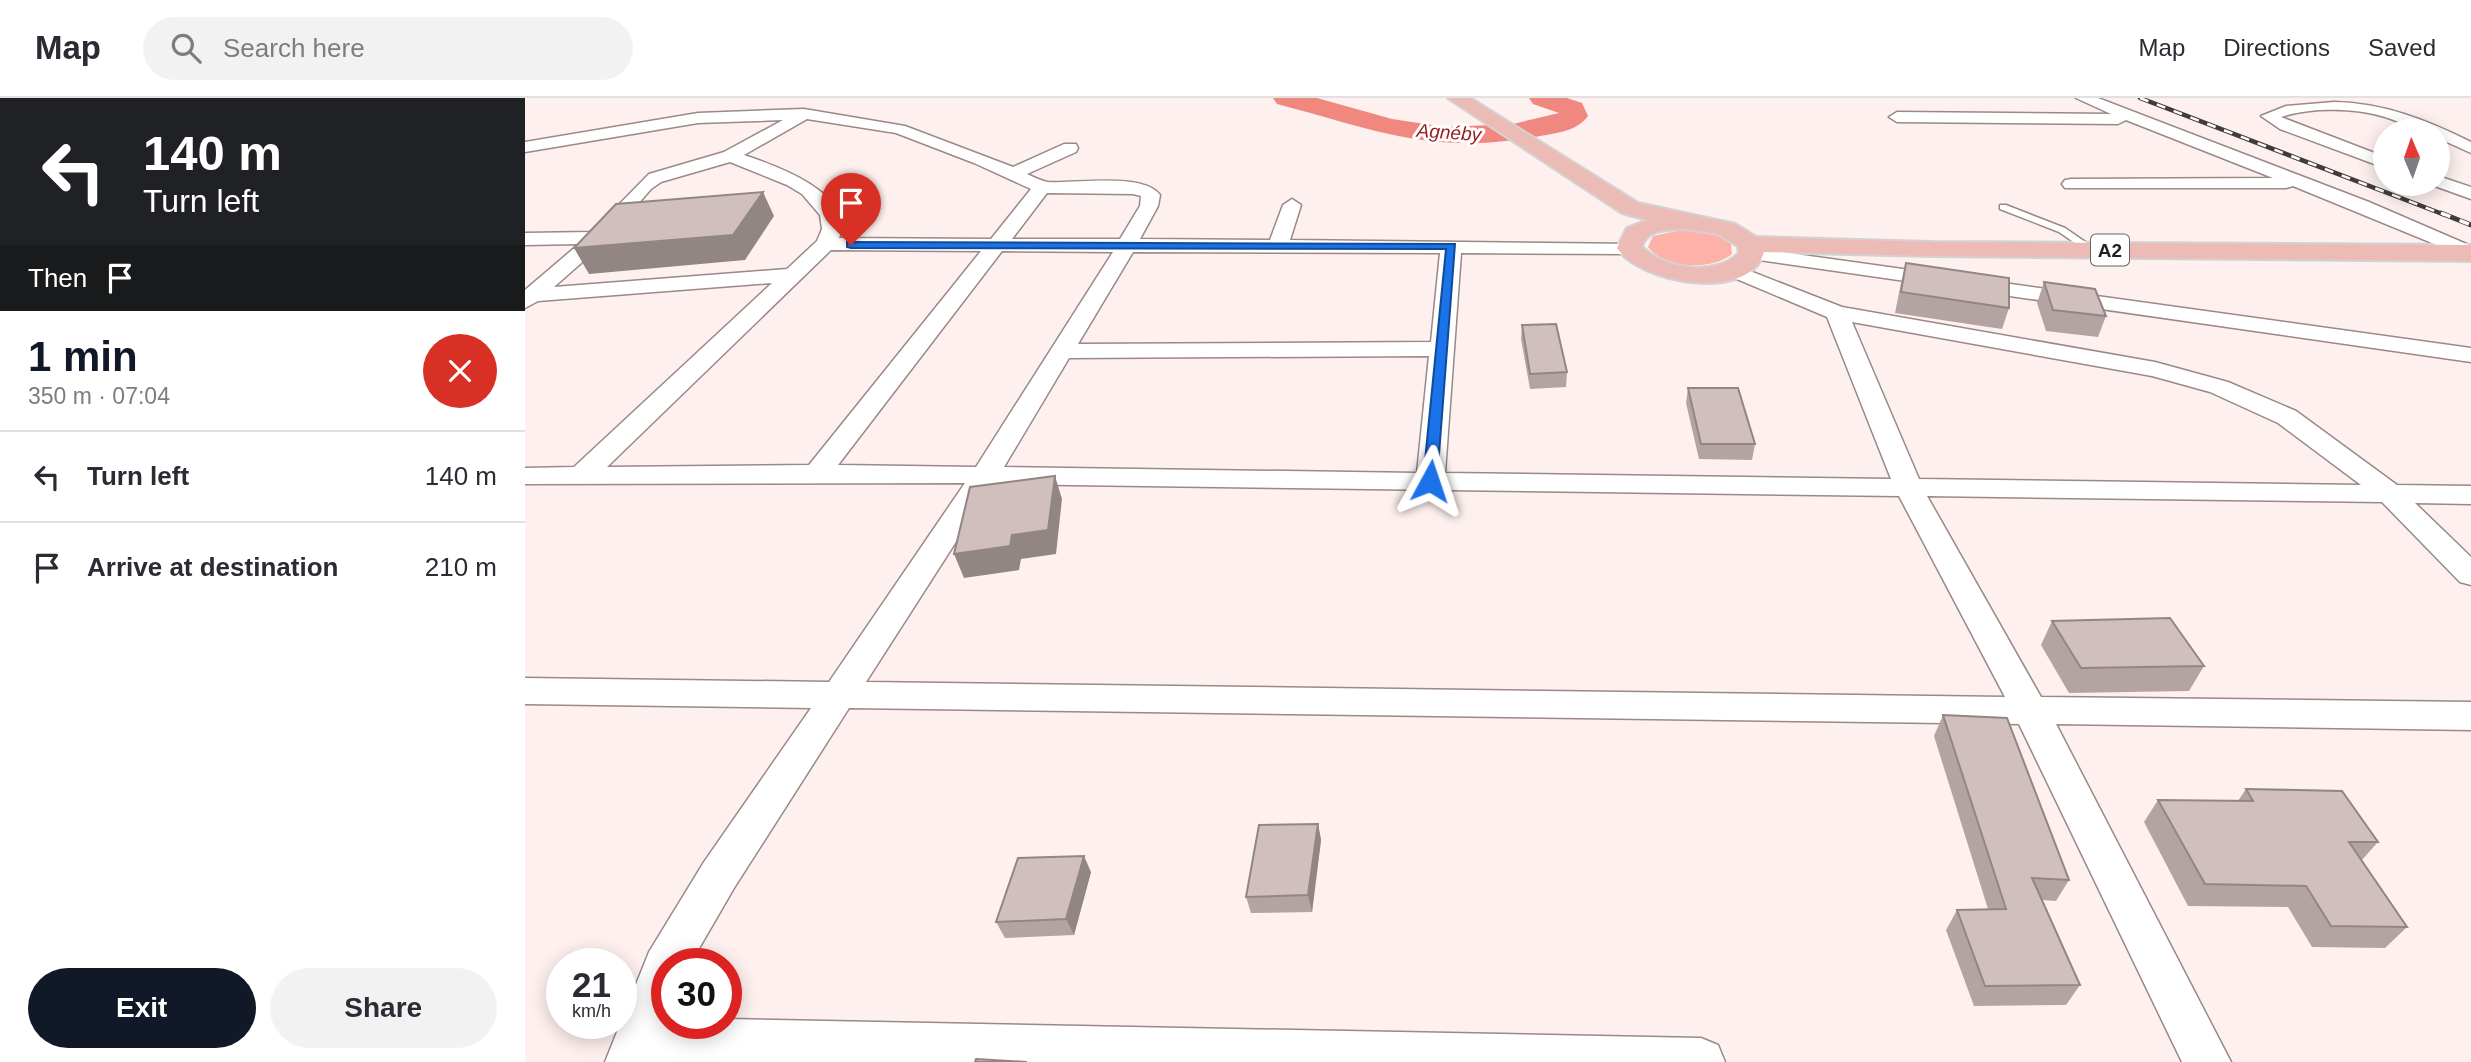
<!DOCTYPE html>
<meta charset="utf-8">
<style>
:root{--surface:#fff;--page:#f2f2f3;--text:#2b2b33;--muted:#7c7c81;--line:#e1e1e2;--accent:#111827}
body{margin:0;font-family:Helvetica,sans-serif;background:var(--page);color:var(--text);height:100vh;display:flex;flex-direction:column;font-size:26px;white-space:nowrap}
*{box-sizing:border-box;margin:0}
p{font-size:23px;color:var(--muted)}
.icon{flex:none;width:38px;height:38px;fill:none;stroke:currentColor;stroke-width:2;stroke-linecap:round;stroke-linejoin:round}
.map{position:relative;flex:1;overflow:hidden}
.drawer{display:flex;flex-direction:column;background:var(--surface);width:525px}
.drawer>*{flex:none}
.guide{background:#202124;color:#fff;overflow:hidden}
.needle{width:46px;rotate:358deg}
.controls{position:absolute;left:1848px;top:21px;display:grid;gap:14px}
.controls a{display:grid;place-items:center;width:77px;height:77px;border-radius:50%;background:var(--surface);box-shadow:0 4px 18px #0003;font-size:35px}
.speed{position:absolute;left:21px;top:850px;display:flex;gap:14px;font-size:35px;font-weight:700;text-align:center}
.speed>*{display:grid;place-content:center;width:91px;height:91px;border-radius:50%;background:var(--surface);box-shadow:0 4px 18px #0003;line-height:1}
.speed small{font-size:18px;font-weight:400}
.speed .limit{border:10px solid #d22;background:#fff;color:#111}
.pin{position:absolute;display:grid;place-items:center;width:60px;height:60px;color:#fff;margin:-72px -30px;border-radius:50% 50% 50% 0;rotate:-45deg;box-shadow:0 0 7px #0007}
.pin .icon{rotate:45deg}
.me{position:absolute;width:77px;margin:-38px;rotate:5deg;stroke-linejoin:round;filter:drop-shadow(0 0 5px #0008)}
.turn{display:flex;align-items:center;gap:24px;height:147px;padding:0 28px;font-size:32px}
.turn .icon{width:91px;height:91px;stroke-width:2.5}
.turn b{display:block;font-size:49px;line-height:60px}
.then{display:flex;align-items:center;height:66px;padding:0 28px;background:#0003;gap:14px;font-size:26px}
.round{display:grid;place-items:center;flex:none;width:74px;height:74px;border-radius:37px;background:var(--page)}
.overview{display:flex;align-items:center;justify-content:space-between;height:119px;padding:0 28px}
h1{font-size:42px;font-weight:600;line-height:52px;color:var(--accent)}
.cta{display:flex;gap:14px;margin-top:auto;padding:14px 28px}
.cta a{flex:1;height:80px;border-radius:42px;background:var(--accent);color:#fff;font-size:28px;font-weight:600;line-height:80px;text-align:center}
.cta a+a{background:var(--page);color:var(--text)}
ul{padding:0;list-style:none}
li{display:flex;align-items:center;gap:21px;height:91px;padding:0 28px;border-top:2px solid var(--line)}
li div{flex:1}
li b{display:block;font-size:26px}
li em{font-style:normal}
header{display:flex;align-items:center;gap:42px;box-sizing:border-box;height:98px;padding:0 35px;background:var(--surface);border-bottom:2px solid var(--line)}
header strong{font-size:33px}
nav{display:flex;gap:38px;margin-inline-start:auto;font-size:24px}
.search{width:490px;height:63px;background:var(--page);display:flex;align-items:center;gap:18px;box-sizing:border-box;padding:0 24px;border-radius:38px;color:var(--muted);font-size:26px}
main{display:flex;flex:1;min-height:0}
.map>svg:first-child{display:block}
.green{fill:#feb1a8}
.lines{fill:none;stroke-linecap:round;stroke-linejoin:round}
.river{fill:#f0887f;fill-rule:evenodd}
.service-casing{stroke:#998987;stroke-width:3}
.minor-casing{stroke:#998987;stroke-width:3}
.primary-casing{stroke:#d3d2d2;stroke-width:4}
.service{fill:#fff;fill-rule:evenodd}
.minor{fill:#fff;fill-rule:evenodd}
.primary{fill:#ecbbb6;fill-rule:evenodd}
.rail-far1-casing{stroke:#423b3a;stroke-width:4.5}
.rail-casing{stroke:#423b3a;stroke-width:5}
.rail-far1{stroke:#fff;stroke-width:2.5;stroke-dasharray:9;stroke-linecap:butt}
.rail{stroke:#fff;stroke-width:3.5;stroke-dasharray:10;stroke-linecap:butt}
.wall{fill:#b3a4a3}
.shaded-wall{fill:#928684}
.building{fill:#d0bfbd;stroke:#928684;stroke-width:2}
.route{fill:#1a73e8;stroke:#114b97;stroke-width:2}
.labels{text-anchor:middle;stroke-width:6;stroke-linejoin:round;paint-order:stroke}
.far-water-label{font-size:19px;font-style:italic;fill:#971b1d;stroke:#fff}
.shield{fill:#fff;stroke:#666262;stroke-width:2}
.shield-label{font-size:19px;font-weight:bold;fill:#251f1e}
</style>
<header>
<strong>Map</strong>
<div class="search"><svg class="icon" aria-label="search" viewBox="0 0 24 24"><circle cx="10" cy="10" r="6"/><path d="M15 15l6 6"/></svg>Search here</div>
<nav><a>Map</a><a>Directions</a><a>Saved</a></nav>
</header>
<main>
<section class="drawer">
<div class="guide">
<div class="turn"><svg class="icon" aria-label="left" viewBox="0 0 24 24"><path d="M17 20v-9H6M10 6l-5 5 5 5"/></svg><div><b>140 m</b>Turn left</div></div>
<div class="then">Then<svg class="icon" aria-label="arrive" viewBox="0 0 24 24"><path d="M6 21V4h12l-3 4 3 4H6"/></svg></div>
</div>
<div class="overview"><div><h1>1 min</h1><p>350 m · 07:04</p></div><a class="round" style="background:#d93025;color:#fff"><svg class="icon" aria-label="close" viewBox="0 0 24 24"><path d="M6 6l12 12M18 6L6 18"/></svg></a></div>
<ul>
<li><svg class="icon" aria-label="left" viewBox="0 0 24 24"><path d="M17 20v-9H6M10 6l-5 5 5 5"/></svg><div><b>Turn left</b></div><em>140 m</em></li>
<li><svg class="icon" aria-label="arrive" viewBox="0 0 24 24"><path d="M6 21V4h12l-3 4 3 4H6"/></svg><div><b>Arrive at destination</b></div><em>210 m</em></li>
</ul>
<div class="cta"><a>Exit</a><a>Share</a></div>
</section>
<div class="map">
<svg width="1946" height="964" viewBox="0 0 1946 964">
<rect width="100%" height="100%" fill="#fdf0ee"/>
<path class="green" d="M 1161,131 L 1188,135 L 1206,145 L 1207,156 C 1186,173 1140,171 1123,149 L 1128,138 Z"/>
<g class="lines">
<path class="river" d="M 748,0 L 792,0 L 867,21 L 920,29 L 988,26 L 1034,15 L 1008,6 L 1004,0 L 1042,0 L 1057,5 L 1063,18 C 1052,33 1032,35 1015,38 C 908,58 851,32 752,6 Z"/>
<defs>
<path id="service" d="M 1475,107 L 1481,107 L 1540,130 L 1572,152 L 1563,154 L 1534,134 L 1475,111 Z"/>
<path id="minor" d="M 1551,0 L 1573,0 L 1844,104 L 1946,148 L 1946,161 L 1768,88 L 1761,90 L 1540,90 L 1537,86 L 1540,82 L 1546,81 L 1748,80 L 1601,22 L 1593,26 L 1372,24 L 1364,19 L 1372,14 L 1586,16 Z
M 1809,4 C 1859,5 1902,22 1946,44 L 1946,55 L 1913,40 L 1913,33 C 1894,33 1878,25 1860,19 C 1829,10 1787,9 1756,19 L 1860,59 L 1860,70 L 1755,31 L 1736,18 L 1761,8 Z
M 279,11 L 380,28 L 488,69 L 539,46 L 551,46 L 553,50 L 551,54 L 502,76 C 509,79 516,83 523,84 C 550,86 618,74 635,97 L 633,108 L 615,141 L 745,142 L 758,107 L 767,101 L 776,107 L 765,142 L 1111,146 L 1114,150 L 1111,154 L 1104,156 L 936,155 L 920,375 L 1366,381 L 1302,219 L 1200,176 L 1196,172 L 1200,168 L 1207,166 L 1317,209 L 1630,264 L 1703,284 L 1771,313 L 1872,387 L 1946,388 L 1946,406 L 1890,405 L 1946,459 L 1946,487 L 1935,484 L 1857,404 L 1402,398 L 1516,599 L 1946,604 L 1946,632 L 1531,626 L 1706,964 L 1657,964 L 1494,626 L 324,610 L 209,790 L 165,866 L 142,866 L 142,926 L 201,926 L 201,921 L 1176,940 L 1193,947 L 1200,964 L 80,964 L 124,854 L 179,764 L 286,610 L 0,606 L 0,580 L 304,584 L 440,385 L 0,386 L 0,370 L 49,369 L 247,185 L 13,203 L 0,210 L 0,192 L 54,146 L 0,147 L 0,135 L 67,134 L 124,76 L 199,54 L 258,22 L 173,25 L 0,54 L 0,44 L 173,15 ZM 282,21 L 371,35 L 449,65 L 506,91 L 466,141 L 314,140 C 332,96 249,67 219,57 ZM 205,64 L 262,87 L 277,96 L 295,117 L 297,131 L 292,143 L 262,171 L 29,189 L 80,144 L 126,91 L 136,84 ZM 522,95 L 608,96 L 616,98 L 615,108 L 595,141 L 487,141 ZM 306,152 L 456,153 L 284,367 L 82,369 ZM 477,153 L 588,154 L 451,369 L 313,367 ZM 608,154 L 915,155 L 906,244 L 553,246 ZM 1327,224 L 1627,278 L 1685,294 L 1753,325 L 1836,387 L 1394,381 ZM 904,258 L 892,375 L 479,369 L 544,260 ZM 468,386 L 1374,398 L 1480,599 L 341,584 Z
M 1913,78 L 1946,89 L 1946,101 L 1907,87 L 1913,86 Z
M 1227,150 L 1946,250 L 1946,264 L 1220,160 L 1217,156 L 1220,152 Z"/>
<path id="primary" d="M 923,0 L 945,0 L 1113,105 L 1210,126 L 1231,139 L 1406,144 L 1946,147 L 1946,163 L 1406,158 L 1239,154 C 1225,205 1115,185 1092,150 L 1102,130 L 1123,122 L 1097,115 ZM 1161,131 L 1193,136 L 1213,148 L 1214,155 C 1191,179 1139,171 1117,149 C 1121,130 1145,132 1161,131 Z"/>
</defs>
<use href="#service" class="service-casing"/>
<use href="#minor" class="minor-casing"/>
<use href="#primary" class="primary-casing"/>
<use href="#service" class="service"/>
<use href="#minor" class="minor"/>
<use href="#primary" class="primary"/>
<defs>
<path id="rail-far1" d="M 1615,0 L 1920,117"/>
<path id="rail" d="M 1916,115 L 1946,127"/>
</defs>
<use href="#rail-far1" class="rail-far1-casing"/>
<use href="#rail" class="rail-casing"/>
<use href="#rail-far1" class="rail-far1"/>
<use href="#rail" class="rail"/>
</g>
<path class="wall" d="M 1381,165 L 1484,210 L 1477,231 L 1370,215 L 1376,185 Z
M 1519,184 L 1581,218 L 1573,239 L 1521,233 L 1512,205 Z
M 997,227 L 1042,274 L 1041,289 L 1005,291 L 996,241 Z
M 1163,290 L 1230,346 L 1227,362 L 1174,361 L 1161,305 Z
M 1527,523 L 1679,568 L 1664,593 L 1544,595 L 1516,547 Z
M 1418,617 L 1544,782 L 1531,803 L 1517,802 L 1555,887 L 1541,907 L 1449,908 L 1421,832 L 1432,812 L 1463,811 L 1409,638 Z
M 1721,691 L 1853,744 L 1836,763 L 1882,829 L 1860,850 L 1787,849 L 1763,809 L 1663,808 L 1619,724 L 1633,702 L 1713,703 Z
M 793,726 L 796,742 L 787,814 L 726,815 L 721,799 Z
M 566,774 L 549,837 L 480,840 L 471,824 Z"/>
<path class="shaded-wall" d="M 238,94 L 249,118 L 220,162 L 64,176 L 49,150 Z
M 530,378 L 537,401 L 531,456 L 496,461 L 494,472 L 439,480 L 429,456 L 487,437 Z
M 793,726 L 796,742 L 787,814 L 783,797 Z
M 559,758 L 566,774 L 549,837 L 541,821 Z"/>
<path class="building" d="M 238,94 L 208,137 L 49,150 L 91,106 Z
M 1381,165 L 1484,180 L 1484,210 L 1376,194 Z
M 1519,184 L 1570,191 L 1581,218 L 1528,212 Z
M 1031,226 L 1042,274 L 1005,276 L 997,227 Z
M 1163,290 L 1213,290 L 1230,346 L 1176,346 Z
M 530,378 L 523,432 L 487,437 L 485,448 L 429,456 L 445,389 Z
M 1645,520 L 1679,568 L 1556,570 L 1527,523 Z
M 1418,617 L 1482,620 L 1544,782 L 1507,780 L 1555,887 L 1460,888 L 1432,812 L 1481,811 Z
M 1721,691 L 1817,693 L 1853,744 L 1824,744 L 1882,829 L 1806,828 L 1781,788 L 1680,786 L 1633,702 L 1728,703 Z
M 793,726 L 783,797 L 721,799 L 734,727 Z
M 559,758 L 541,821 L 471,824 L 493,760 Z
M 451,961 L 502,964 L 450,964 Z"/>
<path class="route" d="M 322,144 L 930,146 L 912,383 L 905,387 L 898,383 L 921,151 L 326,150 L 322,149 Z"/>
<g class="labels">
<g class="far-water-label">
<text transform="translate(924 34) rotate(4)" y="7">Agnéby</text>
</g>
<rect class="shield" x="1566" y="136.5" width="38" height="31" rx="5"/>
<g class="shield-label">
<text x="1585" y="159">A2</text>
</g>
</g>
</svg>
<div class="controls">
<a><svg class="needle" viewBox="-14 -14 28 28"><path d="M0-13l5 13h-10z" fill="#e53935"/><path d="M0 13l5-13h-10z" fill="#7c7c81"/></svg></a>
</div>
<div class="speed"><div>21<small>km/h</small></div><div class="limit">30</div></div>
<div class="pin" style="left:326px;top:147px;background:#d93025"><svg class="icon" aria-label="arrive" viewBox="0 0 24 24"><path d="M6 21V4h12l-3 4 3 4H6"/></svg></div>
<svg class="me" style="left:905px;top:383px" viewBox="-20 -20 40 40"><path d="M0-17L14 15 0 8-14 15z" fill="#1a73e8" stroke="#fff" stroke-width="4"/></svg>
</div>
</main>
